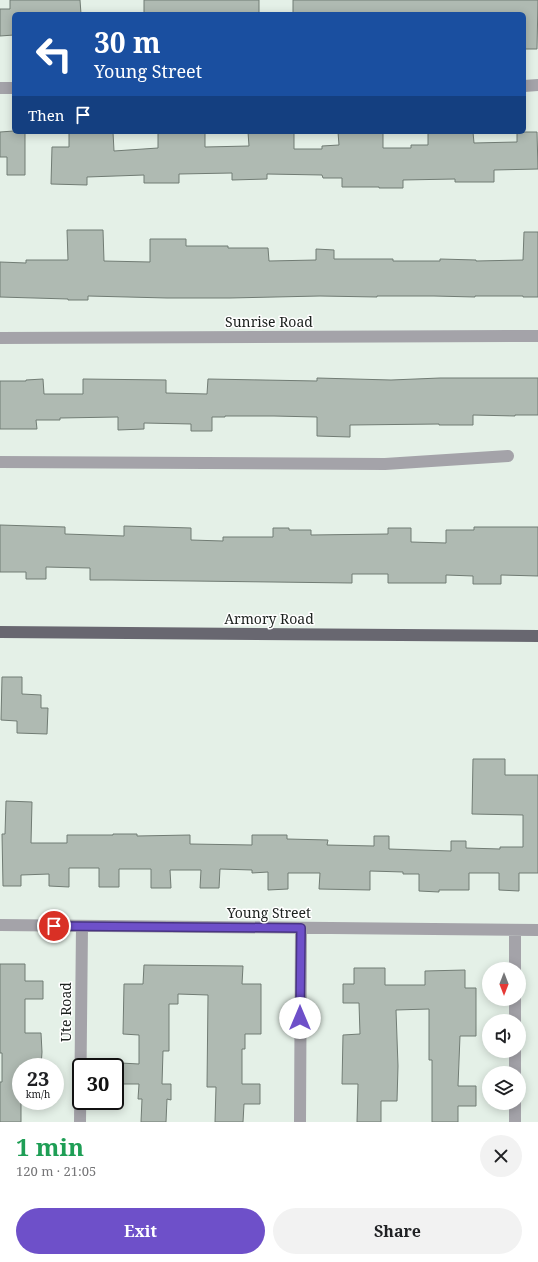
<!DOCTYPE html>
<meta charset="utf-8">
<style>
:root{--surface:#fff;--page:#f2f2f2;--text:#202124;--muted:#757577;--accent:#6e50c9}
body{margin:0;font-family:"Noto Serif",serif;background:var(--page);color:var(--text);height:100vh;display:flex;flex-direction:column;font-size:15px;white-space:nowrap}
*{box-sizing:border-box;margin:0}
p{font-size:13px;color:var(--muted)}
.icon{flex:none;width:22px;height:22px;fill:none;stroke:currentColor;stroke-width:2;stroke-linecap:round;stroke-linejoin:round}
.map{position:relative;height:1122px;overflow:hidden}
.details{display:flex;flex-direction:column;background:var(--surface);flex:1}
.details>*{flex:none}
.guide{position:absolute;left:12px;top:12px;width:514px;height:122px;border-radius:6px;box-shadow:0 2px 10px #0003;background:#1a4fa0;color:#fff;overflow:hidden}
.needle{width:26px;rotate:180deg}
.tools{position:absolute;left:482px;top:962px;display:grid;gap:8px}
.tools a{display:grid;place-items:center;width:44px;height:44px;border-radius:50%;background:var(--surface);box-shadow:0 2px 10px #0003;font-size:20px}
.speed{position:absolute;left:12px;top:1058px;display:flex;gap:8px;font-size:20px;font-weight:700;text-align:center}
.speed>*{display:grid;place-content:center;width:52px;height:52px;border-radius:50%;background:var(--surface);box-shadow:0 2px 10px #0003;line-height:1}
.speed small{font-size:10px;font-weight:400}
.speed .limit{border:2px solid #111;border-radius:6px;background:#fff;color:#111}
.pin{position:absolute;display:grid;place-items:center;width:34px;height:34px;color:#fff;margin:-17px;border:2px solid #fff;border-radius:50%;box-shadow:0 1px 4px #0007}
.me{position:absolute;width:44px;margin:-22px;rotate:0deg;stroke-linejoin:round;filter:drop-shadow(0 0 3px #0008)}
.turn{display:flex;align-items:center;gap:14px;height:84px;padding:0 16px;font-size:18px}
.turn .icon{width:52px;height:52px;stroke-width:2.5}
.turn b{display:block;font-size:28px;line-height:34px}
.then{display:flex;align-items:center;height:38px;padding:0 16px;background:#0003;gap:8px;font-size:15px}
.round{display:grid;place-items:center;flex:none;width:42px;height:42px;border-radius:21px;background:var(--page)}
.overview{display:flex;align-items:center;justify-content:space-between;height:68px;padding:0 16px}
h1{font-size:24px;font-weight:700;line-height:30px;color:#1e9e55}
.primary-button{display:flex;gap:8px;margin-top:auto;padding:8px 16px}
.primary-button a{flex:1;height:46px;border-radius:24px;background:var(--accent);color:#fff;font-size:16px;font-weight:700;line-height:46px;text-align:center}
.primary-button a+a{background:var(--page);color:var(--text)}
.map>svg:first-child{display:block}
.building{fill:#afbab2;stroke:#717c74}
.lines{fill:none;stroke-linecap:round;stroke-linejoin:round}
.minor{stroke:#a4a3a9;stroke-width:12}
.major{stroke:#686770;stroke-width:12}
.route-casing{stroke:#483483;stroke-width:10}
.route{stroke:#6e50c9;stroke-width:7}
.labels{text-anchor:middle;stroke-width:3;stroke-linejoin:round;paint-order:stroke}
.street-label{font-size:14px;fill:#1b201d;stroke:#fff}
</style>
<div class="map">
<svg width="538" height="1122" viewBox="0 0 538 1122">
<rect width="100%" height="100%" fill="#e4f0e7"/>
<path class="building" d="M 10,0 L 80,0 L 81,14 L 14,14 L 14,35 L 0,36 L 0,9 L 10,9 Z
M 144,0 L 259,0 L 259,14 L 144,14 Z
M 293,0 L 538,0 L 537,49 L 524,49 L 524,14 L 293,14 Z
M 14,131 L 25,132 L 25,175 L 7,175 L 7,157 L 0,157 L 0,132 Z
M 69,132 L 113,132 L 114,151 L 158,148 L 158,132 L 205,132 L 205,147 L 249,146 L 248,132 L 294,132 L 294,149 L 322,149 L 322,146 L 339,145 L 338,132 L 383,132 L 383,148 L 411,148 L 411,145 L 428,145 L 428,132 L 473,132 L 474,143 L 517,142 L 517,132 L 537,132 L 538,169 L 494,170 L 494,182 L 455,182 L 455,179 L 403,180 L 403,188 L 379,188 L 379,187 L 342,187 L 342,178 L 323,178 L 322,175 L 267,174 L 267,179 L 232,180 L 232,173 L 179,174 L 179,183 L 144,183 L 144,175 L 87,177 L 87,185 L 51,184 L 52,147 L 69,147 Z
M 67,230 L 103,230 L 104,261 L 150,262 L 150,239 L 186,239 L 186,246 L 228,246 L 228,248 L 268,248 L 269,261 L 316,260 L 316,249 L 334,250 L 334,259 L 393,259 L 393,261 L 440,261 L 440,259 L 476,260 L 476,261 L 523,260 L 524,232 L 538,232 L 538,297 L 523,297 L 523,296 L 475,296 L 475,297 L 434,296 L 377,296 L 377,297 L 320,296 L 230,298 L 167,298 L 88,296 L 88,300 L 68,300 L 68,299 L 0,297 L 0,262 L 26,263 L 26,260 L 68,260 Z
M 317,378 L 391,380 L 440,378 L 538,378 L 538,415 L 515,415 L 515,416 L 473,415 L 473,425 L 439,425 L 439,424 L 350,425 L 350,437 L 317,436 L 317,417 L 274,416 L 225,416 L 225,417 L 212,417 L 212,431 L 191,431 L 191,424 L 144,423 L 144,429 L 118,430 L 118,417 L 60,418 L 60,420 L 36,420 L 37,429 L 0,429 L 0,381 L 26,381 L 26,380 L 43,379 L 44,394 L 83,394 L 83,379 L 166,380 L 166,393 L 207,394 L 208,379 L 317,381 Z
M 0,525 L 65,527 L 65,534 L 124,536 L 124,526 L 191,528 L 191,540 L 223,541 L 223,537 L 273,537 L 273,528 L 289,528 L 289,530 L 311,530 L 311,535 L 388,534 L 388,528 L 411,528 L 411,542 L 446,543 L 446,530 L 474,530 L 474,527 L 538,527 L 538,576 L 501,575 L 501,584 L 473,584 L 473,576 L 446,575 L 446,583 L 388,583 L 388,574 L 352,574 L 352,583 L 112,580 L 90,580 L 90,568 L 46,567 L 46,579 L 26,579 L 26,572 L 0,572 Z
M 2,677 L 22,677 L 22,694 L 41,695 L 41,708 L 48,708 L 47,734 L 17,733 L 17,721 L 1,720 Z
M 473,759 L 505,759 L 505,775 L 538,775 L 538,873 L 519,873 L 519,891 L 499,890 L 499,873 L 469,873 L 469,890 L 439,890 L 439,892 L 419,891 L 419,874 L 403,874 L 403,872 L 370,871 L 370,890 L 319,889 L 320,873 L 288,873 L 288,889 L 268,890 L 268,872 L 252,873 L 252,870 L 220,869 L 219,888 L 200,888 L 201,870 L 170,870 L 171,888 L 151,888 L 151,869 L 119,869 L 119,887 L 99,887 L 99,868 L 69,868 L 69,887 L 49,886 L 49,874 L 21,875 L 21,886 L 3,886 L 2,834 L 5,834 L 6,801 L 32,802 L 31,843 L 67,843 L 67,835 L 113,835 L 113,834 L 137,834 L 137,836 L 190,835 L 190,844 L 252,845 L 252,835 L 287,835 L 287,839 L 328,840 L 327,845 L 374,846 L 374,836 L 389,836 L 389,849 L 451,851 L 451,841 L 466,841 L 466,848 L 500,849 L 500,847 L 523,847 L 523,815 L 472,814 Z
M 0,964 L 25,964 L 25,981 L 43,981 L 43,999 L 25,999 L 25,1033 L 41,1033 L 42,1052 L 41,1067 L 21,1067 L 21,1122 L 0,1122 L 0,1082 L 2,1082 L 2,1053 L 0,1053 Z
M 144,965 L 243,966 L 242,984 L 261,984 L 261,1034 L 245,1034 L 245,1049 L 242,1049 L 242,1084 L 260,1084 L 260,1104 L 244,1104 L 243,1122 L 215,1122 L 216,1087 L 207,1087 L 208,995 L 178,994 L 178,1004 L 169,1004 L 169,1051 L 163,1051 L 162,1084 L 171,1084 L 171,1100 L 167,1099 L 166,1122 L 141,1122 L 142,1099 L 138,1099 L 139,1084 L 121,1084 L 121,1063 L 139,1064 L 139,1035 L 123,1034 L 124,984 L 143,984 Z
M 354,968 L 385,968 L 385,985 L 425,985 L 425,971 L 465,970 L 465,988 L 476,988 L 476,1036 L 460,1036 L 458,1086 L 476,1086 L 476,1106 L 458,1106 L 458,1122 L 432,1122 L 432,1060 L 429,1060 L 429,1009 L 396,1010 L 398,1066 L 397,1101 L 381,1101 L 381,1122 L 357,1122 L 358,1084 L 342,1084 L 343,1035 L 360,1034 L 359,1003 L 343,1003 L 343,984 L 354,984 Z"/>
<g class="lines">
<path class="minor" d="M 524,86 L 538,85
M 0,88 L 14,88
M 0,338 L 538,336
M 0,462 L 385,464 L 508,456
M 0,925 L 538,930
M 515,969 L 515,930
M 515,1021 L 515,999
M 515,1073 L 515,1051
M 80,1122 L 82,926
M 300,1122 L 301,928
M 515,1122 L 515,1103"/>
<path class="major" d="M 0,632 L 538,636"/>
</g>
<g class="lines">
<defs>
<path id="route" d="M 54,926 L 301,928 L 300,1018"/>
</defs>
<use href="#route" class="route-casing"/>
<use href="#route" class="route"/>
</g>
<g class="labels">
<g class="street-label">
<text x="269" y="327">Sunrise Road</text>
<text x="269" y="624">Armory Road</text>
<text x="269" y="918">Young Street</text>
<text transform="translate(66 1012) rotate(-90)" y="5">Ute Road</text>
</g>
</g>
</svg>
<div class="tools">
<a><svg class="needle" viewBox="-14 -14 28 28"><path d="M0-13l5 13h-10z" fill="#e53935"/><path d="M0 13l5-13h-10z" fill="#757577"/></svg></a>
<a><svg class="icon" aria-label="sound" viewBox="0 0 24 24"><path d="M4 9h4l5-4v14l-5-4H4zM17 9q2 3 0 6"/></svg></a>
<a><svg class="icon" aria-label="layers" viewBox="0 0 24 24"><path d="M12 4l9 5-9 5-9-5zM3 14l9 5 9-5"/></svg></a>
</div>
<div class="speed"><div>23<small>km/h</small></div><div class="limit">30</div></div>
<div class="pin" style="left:54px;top:926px;background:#d93025"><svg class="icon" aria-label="arrive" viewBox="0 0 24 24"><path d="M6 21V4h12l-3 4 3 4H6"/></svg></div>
<svg class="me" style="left:300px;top:1018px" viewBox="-20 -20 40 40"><circle r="19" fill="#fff"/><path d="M0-13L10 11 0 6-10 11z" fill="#6e50c9"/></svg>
<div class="guide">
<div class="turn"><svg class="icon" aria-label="left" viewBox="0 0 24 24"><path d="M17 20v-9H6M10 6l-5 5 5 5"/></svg><div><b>30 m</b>Young Street</div></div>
<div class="then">Then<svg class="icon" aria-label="arrive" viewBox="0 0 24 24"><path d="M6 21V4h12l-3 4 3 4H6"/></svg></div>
</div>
</div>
<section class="details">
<div class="overview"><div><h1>1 min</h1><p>120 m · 21:05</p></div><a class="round"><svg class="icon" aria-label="close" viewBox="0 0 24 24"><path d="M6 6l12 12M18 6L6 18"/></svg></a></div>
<div class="primary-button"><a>Exit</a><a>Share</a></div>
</section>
